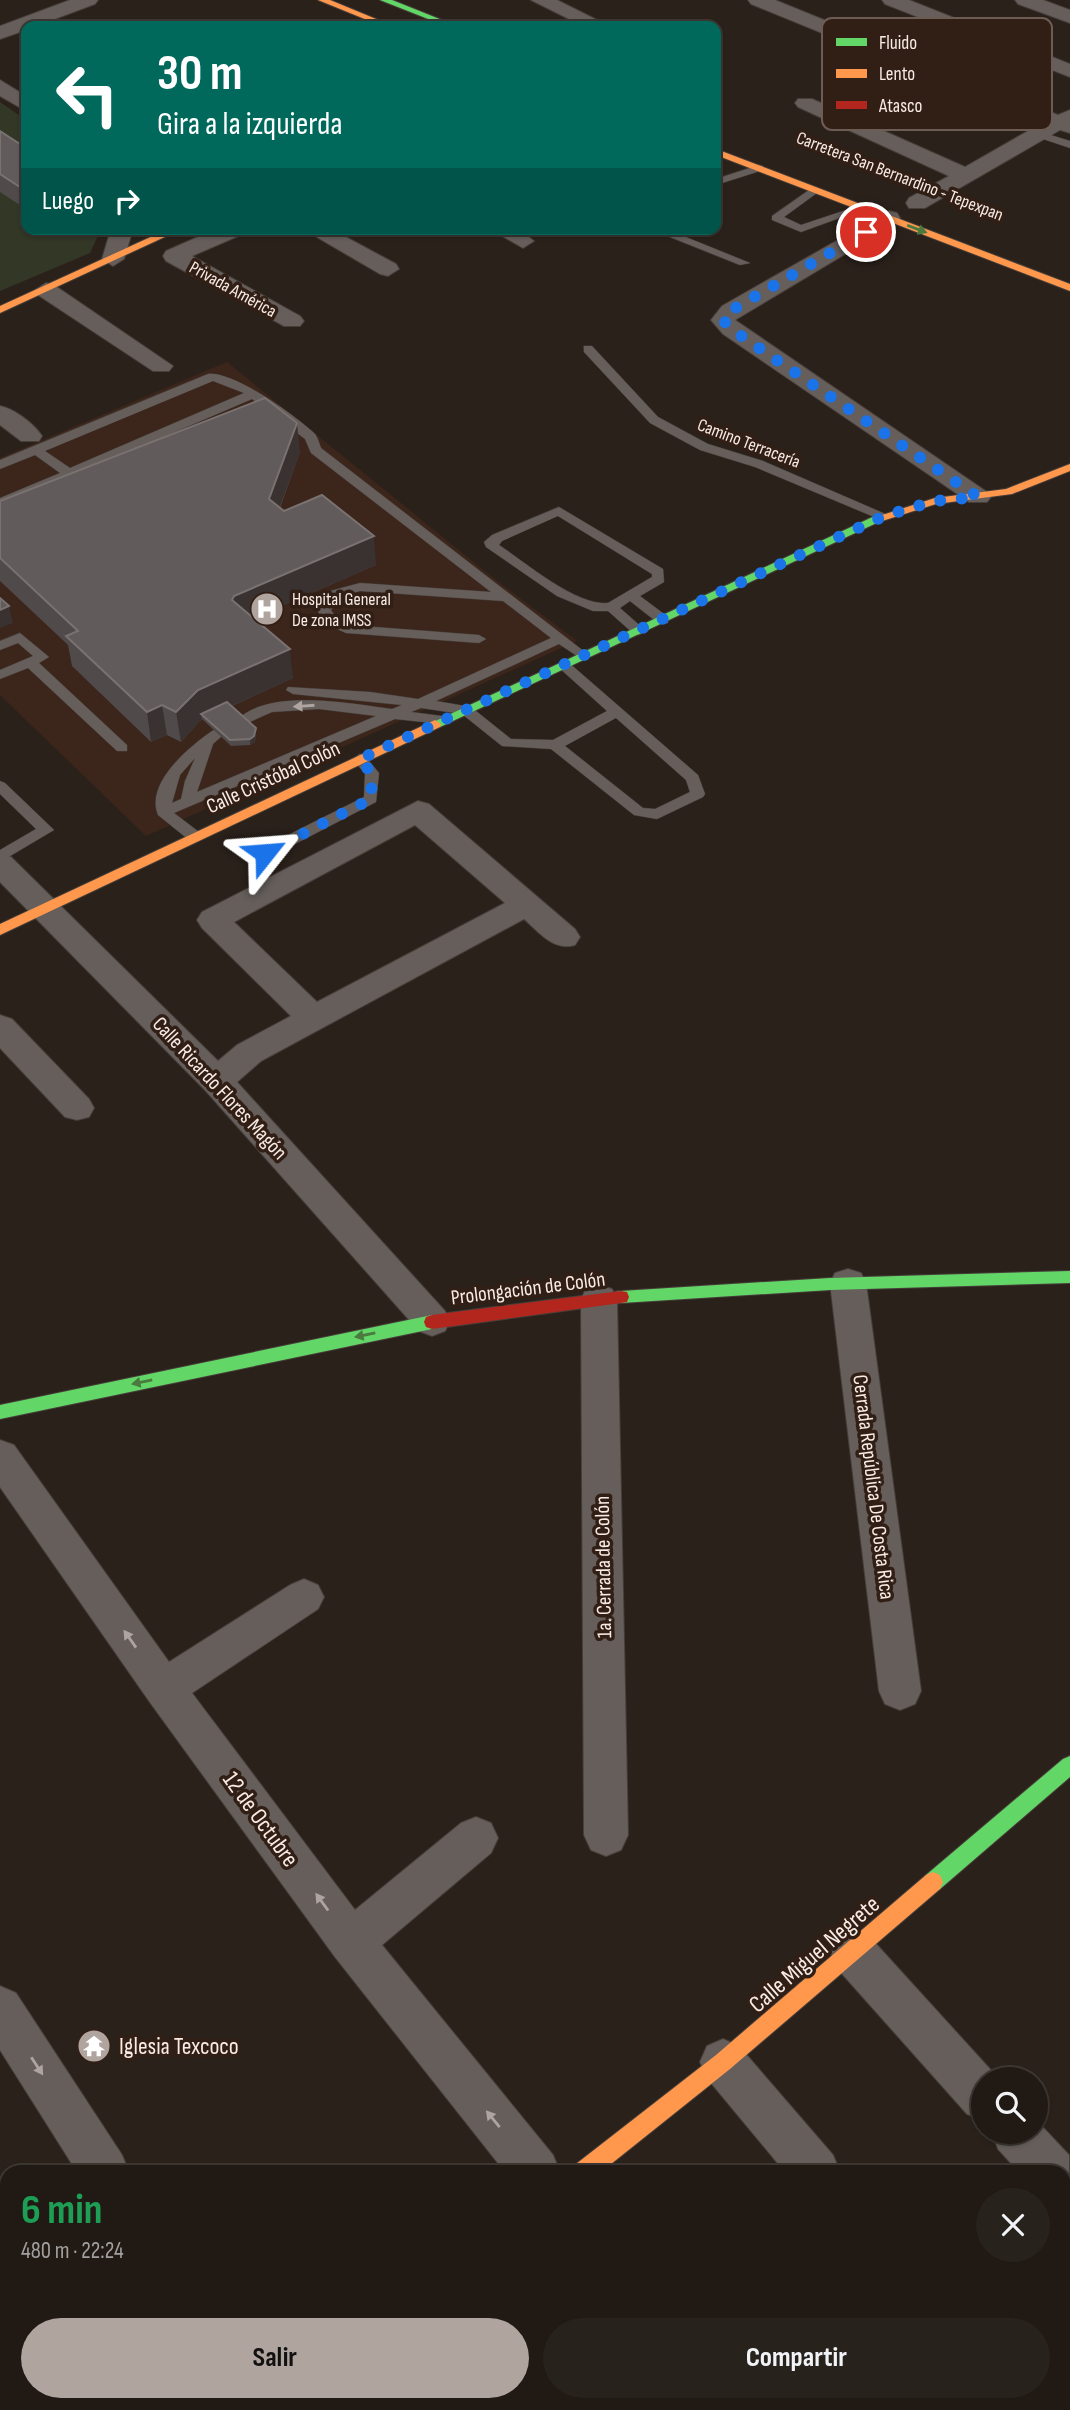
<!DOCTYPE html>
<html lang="es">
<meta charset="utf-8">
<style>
:root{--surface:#201914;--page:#28221d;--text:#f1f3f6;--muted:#a2a0a0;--line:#3d3834;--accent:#b0a49e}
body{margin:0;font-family:"Sofia Sans Condensed",sans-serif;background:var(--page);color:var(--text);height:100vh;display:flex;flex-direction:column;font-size:26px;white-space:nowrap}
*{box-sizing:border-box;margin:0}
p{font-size:23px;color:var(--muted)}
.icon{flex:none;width:38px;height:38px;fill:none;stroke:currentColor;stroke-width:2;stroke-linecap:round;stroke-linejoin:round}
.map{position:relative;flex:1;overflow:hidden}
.drawer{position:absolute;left:0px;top:2165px;width:1071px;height:247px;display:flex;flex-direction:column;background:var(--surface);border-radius:21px 21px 0 0;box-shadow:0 2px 5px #0004,0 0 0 2px var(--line)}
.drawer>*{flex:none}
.banner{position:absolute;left:21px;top:21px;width:700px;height:214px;border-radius:14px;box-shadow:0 2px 5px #0004,0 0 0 2px var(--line);background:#00695c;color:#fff;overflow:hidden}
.controls{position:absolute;left:971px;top:2067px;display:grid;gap:14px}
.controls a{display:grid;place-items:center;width:77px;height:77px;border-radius:50%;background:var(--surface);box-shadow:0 2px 5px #0004,0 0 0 2px var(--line);font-size:35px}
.pin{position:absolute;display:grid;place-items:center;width:60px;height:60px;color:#fff;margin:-30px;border:4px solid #fff;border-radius:50%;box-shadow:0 2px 7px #0007}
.me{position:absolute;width:77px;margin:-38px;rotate:62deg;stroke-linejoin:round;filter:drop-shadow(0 0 5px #0008)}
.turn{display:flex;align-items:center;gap:24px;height:147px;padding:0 21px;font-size:32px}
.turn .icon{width:91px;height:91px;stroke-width:2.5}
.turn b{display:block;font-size:49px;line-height:60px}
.then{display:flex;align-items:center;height:66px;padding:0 21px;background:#0003;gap:14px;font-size:26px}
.round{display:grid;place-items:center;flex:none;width:74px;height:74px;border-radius:37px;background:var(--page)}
.summary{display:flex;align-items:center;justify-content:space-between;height:119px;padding:0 21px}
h1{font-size:42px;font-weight:700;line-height:52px;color:#1e9e55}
.primary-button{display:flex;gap:14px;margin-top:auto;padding:14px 21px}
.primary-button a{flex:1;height:80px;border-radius:42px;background:var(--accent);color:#111;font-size:28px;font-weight:700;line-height:80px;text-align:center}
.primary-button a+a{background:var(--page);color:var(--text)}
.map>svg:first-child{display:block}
.built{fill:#3c251a}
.green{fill:#333725}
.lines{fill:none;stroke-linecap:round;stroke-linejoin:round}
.lane-casing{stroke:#463e39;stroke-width:1}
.street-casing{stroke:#463e39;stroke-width:2}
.fast-casing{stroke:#463e39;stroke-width:2}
.slow-casing{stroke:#463e39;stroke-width:2}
.jam-casing{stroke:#463e39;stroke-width:2}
.lane{fill:#655e5b;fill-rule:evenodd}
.street{fill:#655e5b;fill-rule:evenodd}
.fast{fill:#63d668;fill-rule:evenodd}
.slow{fill:#ff974d;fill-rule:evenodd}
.jam{fill:#b3261e;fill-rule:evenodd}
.wall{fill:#504a4b}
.shaded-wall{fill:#393231}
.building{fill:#625b5b;stroke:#797271;stroke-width:2}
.oneway{fill:#4a7a3e}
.oneway2{fill:#aea4a0}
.route{stroke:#1a73e8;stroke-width:12;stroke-dasharray:0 21.6}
.labels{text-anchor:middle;stroke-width:7;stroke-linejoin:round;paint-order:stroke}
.far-street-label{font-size:18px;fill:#f8ebe5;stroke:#311f15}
.far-poi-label{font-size:18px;fill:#f8ebe5;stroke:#311f15;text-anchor:start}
.street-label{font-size:21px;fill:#f8ebe5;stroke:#311f15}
.near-street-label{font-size:24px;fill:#f8ebe5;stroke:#311f15}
.near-poi-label{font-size:24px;fill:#f8ebe5;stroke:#311f15;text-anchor:start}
.key{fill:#311f15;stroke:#6d5c53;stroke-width:2}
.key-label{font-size:19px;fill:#f8ebe5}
</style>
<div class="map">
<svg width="1070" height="2410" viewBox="0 0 1070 2410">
<rect width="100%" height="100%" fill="#2b211b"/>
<path class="built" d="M 227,362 L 492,577 L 577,641 L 146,836 L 0,695 L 0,458 Z"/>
<path class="green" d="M 0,102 L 26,120 L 26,229 L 101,229 L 90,253 L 0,291 Z"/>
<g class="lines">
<defs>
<path id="lane" d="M 1038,131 L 1070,141 L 1070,148 L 1034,136 L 1033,134 Z
M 759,165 L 763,166 L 763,170 L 716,185 L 716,179 Z
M 812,188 L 821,190 L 784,217 L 801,225 L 858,206 L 867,208 L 801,232 L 772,220 L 772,216 Z
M 650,229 L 666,229 L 750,263 L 740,265 Z
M 584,346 L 592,346 L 658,417 L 708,444 L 763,461 L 890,516 L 884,520 L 879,519 L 755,467 L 700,450 L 650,423 L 584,352 Z
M 208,374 C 234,371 294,415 314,433 C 318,437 319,443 321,448 L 590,656 L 583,660 L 559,644 L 436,701 L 471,707 L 511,739 L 553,740 L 607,711 L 556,665 L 563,661 L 568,662 L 698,775 L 705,794 L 703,797 L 657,819 L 634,815 L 551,749 L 502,746 L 462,714 L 421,708 L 411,712 L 442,716 L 449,720 L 442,724 L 395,719 L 174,813 L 199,832 L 202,836 L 199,840 L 189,840 L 158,815 C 145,783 189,747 212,731 L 217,729 L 224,734 L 213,744 L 197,792 L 376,716 L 319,709 L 272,712 L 243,725 L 236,721 C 268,687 351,704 392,709 L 402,705 L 293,694 L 286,690 L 288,687 L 370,692 L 418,699 L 551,638 L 503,601 L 360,591 L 340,597 L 331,610 L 336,618 L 349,625 L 479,635 L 486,639 L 479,643 L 346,633 L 326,624 L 317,610 L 330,591 L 360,583 L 491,592 L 311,453 L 305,439 L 252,399 L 0,507 L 0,498 L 60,473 L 35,455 L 0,469 L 0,460 ZM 213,381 L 244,393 L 70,468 L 45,451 ZM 616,718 L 686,780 L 690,792 L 655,809 L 643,808 L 565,746 ZM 195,758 L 185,781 L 181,799 L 172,803 L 180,775 Z
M 559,507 L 663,569 L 664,582 L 640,596 L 668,617 L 668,623 L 658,623 L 630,601 L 620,608 L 646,631 L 639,635 L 634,634 L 608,611 L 593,611 L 557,596 L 486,547 L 484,542 L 492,535 ZM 558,516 L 652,574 L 652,577 L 608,603 C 576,606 525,562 499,545 L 502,541 Z
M 20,633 L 49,657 L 39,663 L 127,745 L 127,751 L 117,751 L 28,668 L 0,679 L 0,670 L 33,656 L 18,643 L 0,650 L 0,641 Z
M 360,754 L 365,756 L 379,773 L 376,802 L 270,857 L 260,857 L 257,853 L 260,849 L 364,797 L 365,774 L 353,759 Z
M 0,781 L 5,783 L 54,830 L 0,862 L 0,850 L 36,829 L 0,794 Z"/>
<path id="street" d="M 70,0 L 98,0 L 95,4 L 36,26 L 26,26 L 26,30 L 0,39 L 0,26 Z
M 531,0 L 557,0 L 601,22 L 598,26 L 572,26 L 575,22 Z
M 748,0 L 775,0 L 1058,115 L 1070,110 L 1070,133 L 1060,130 L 925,208 L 909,208 L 906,203 L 909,198 L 949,176 L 798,107 L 795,103 L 798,99 L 812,99 L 965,167 L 1042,123 L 751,4 Z
M 882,0 L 909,0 L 1070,64 L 1070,77 L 885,4 Z
M 1015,0 L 1043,0 L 1070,10 L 1070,23 L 1018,4 Z
M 0,80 L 26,96 L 26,111 L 0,96 Z
M 889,211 L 897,213 L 900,218 L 897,223 L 735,320 L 987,492 L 991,497 L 987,502 L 969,502 L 723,334 L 711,320 L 722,306 Z
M 111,229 L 133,229 L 124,259 L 113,266 L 102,259 Z
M 216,229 L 246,229 L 243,234 L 192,256 L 300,316 L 304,321 L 300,326 L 284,326 L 166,261 L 163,256 L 166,251 Z
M 303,229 L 331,229 L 396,264 L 399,269 L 388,276 L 380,274 Z
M 490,229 L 518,229 L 534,241 L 523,248 Z
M 46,283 L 54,285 L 173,366 L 169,371 L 153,371 L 38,295 L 35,290 Z
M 0,406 C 15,409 34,424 42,436 L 39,441 L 21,441 L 0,425 Z
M 418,801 L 429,804 L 575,929 L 580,937 L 575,945 C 553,951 540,933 524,919 L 261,1061 L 237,1082 L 445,1311 L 450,1321 L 445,1331 L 432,1336 L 419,1331 L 205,1090 L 0,882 L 0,854 L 11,857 L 218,1061 L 237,1045 L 291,1016 L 202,928 L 197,920 L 202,912 ZM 415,825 L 505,903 L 317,1002 L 234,922 Z
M 0,1015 L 12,1019 L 89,1099 L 94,1108 L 89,1117 L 77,1120 L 65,1117 L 0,1048 Z
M 848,1269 L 861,1273 L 866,1283 L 921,1691 L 915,1704 L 900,1710 L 885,1704 L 879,1691 L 830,1283 L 835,1273 Z
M 599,1285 L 612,1289 L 617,1299 L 628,1835 L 621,1850 L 606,1856 L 591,1850 L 584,1835 L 581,1299 L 586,1289 Z
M 0,1440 L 14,1445 L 169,1662 L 290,1585 L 304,1579 L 318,1585 L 324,1597 L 318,1609 L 192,1693 L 355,1910 L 461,1823 L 476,1817 L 491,1823 L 498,1838 L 491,1853 L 382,1945 L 553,2155 L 560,2172 L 505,2172 L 335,1957 L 149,1701 L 0,1487 Z
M 852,1929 L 868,1935 L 999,2079 L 984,2079 L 984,2120 L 967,2114 L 836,1967 L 830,1951 L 836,1935 Z
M 0,1986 L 16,1993 L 122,2155 L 129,2172 L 77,2172 L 0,2050 Z
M 723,2039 L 739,2046 L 833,2155 L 840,2172 L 785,2172 L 707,2078 L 700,2062 L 707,2046 Z
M 1036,2120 L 1069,2155 L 1069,2189 L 1064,2191 L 1064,2172 L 1019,2172 L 998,2149 L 992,2132 L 1036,2132 Z
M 230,2404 L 282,2404 L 284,2410 L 232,2410 Z
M 388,2404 L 440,2404 L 442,2410 L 390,2410 Z
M 698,2404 L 751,2404 L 753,2410 L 700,2410 Z
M 988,2404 L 1041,2404 L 1043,2410 L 990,2410 Z"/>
<path id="fast" d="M 380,0 L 392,0 L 457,26 L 446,26 Z
M 879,514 L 883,516 L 883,520 L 440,727 L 430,727 L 429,724 Z
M 1070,1271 L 1070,1283 L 830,1290 L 621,1303 L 615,1302 L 613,1297 L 615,1292 L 621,1291 L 830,1278 Z
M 432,1315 L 438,1317 L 440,1322 L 438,1327 L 432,1329 L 0,1419 L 0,1405 Z
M 1070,1756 L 1070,1777 L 940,1889 L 933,1892 L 926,1889 L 923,1882 L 926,1875 L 1063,1759 Z"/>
<path id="slow" d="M 318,0 L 330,0 L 393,26 L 382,26 Z
M 716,149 L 1070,284 L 1070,291 L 716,155 Z
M 168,229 L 182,229 L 0,313 L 0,306 Z
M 1070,464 L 1070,471 L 1012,494 L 936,504 L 879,522 L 873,518 L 935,498 L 1006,489 Z
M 435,720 L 441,724 L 440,727 L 0,935 L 0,924 Z
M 933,1872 L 940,1875 L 943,1882 L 940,1889 L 730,2069 L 601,2172 L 573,2172 L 576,2164 L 716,2055 L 926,1875 Z
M 300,2404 L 326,2404 L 324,2410 L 298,2410 Z"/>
<path id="jam" d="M 621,1291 L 627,1292 L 629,1297 L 627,1302 L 621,1303 L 432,1329 L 426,1327 L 424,1322 L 426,1317 L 432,1315 Z"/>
</defs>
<use href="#lane" class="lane-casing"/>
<use href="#street" class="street-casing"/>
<use href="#fast" class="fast-casing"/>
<use href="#slow" class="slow-casing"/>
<use href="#jam" class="jam-casing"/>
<use href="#lane" class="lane"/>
<use href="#street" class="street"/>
<use href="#fast" class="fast"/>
<use href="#slow" class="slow"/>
<use href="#jam" class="jam"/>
</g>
<path class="wall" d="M 0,131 L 26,148 L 26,209 L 0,192 Z
M 300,452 L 280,508 L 376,565 L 254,618 L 293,678 L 232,706 L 256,734 L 255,742 L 250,745 L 231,746 L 202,719 L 181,742 L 167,735 L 151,742 L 72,666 L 68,645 L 0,581 L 0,501 Z"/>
<path class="shaded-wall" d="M 63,229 L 75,229 L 64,234 Z
M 297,423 L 300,452 L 272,528 L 269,499 Z
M 374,536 L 376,565 L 237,625 L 232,600 L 234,596 Z
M 9,606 L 13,623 L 0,628 L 0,610 Z
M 290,649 L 293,678 L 205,718 L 201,714 L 202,719 L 181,742 L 176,712 L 198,690 Z
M 162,705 L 167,735 L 151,742 L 147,712 Z
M 256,728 L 256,734 L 255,742 L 250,745 L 250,739 Z"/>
<path class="building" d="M 0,131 L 26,148 L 26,191 L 0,174 Z
M 265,398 L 297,423 L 269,499 L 284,511 L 322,495 L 374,536 L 234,596 L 232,600 L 290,649 L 198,690 L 176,712 L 162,705 L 147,712 L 66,636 L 78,631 L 0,558 L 0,501 Z
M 0,598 L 9,606 L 0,610 Z
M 227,702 L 256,728 L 254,736 L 250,739 L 230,740 L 201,714 Z"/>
<defs><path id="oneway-solid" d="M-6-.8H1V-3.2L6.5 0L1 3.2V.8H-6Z" transform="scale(1.75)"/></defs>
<g class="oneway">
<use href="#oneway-solid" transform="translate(917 229) rotate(21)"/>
<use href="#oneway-solid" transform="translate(365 1335) rotate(168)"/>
<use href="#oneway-solid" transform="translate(142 1382) rotate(168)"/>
</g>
<g class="oneway2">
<use href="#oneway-solid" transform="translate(304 706) rotate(176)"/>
<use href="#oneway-solid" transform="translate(130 1639) rotate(-125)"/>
<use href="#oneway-solid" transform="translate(322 1902) rotate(-126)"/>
<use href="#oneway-solid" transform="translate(37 2066) rotate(57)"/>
<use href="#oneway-solid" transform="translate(493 2119) rotate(-129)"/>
</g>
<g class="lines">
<path class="route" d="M 265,853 L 371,799 L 372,774 L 360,759 L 884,516 L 935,501 L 978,497 L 731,329 L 723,320 L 730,311 L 866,232"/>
</g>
<defs>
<symbol id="hospital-disc" viewBox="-11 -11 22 22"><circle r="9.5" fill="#b0a49e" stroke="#311f15"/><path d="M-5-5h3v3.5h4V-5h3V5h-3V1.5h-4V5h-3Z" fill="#fff"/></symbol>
<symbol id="temple-disc" viewBox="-11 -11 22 22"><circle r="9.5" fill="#b0a49e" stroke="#311f15"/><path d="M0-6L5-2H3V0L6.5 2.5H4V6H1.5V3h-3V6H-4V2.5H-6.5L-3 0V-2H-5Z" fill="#fff"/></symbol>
</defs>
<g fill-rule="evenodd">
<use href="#hospital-disc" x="248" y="590" width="38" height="38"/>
<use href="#temple-disc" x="75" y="2027" width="38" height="38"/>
</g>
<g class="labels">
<g class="far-street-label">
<text transform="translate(900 176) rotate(21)" y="6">Carretera San Bernardino - Tepexpan</text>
<text transform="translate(233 289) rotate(29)" y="6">Privada América</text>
<text transform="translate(749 443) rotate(21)" y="6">Camino Terracería</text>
</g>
<g class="far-poi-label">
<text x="292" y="605">Hospital General<tspan x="292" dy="21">De zona IMSS</tspan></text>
</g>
<g class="street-label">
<text transform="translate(273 777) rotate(-25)" y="7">Calle Cristóbal Colón</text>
<text transform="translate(220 1088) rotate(47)" y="7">Calle Ricardo Flores Magón</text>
<text transform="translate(528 1288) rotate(-7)" y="7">Prolongación de Colón</text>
<text transform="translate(874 1487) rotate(83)" y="7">Cerrada República De Costa Rica</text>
<text transform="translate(603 1567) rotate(-91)" y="7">1a. Cerrada de Colón</text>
</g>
<g class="near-street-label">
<text transform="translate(261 1819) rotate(54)" y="8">12 de Octubre</text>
<text transform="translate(814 1954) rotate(-41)" y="8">Calle Miguel Negrete</text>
</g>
<g class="near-poi-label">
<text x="119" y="2054">Iglesia Texcoco</text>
</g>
</g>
<rect x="822" y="18" width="230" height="112" rx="10" class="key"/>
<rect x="836" y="38" width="31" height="8" fill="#63d668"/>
<rect x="836" y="69" width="31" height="9" fill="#ff974d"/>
<rect x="836" y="101" width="31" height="8" fill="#b3261e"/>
<g class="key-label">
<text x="879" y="49">Fluido</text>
<text x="879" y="80">Lento</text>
<text x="879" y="112">Atasco</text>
</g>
</svg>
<div class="controls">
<a><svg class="icon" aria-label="search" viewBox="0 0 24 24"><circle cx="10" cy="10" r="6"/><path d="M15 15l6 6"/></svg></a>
</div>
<div class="pin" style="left:866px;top:232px;background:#d93025"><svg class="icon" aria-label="arrive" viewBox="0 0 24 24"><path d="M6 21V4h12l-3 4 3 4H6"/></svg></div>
<svg class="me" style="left:265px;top:853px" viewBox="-20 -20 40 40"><path d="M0-17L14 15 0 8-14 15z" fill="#1a73e8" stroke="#fff" stroke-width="4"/></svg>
<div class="banner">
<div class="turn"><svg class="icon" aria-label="left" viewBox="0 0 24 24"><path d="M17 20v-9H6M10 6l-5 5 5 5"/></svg><div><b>30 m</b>Gira a la izquierda</div></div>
<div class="then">Luego<svg class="icon" aria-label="right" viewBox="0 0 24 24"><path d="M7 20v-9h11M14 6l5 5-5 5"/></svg></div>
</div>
<section class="drawer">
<div class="summary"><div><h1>6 min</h1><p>480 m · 22:24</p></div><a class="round"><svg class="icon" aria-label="close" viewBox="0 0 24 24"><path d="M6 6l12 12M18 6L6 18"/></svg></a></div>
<div class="primary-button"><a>Salir</a><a>Compartir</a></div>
</section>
</div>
